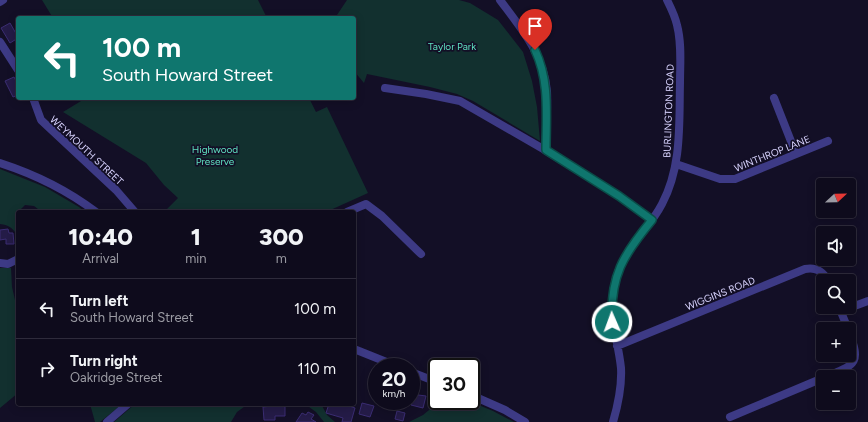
<!DOCTYPE html>
<meta charset="utf-8">
<style>
:root{--surface:#0e0b1c;--page:#171425;--text:#f1f3f6;--muted:#9b9ba3;--line:#2e2b3b}
body{margin:0;font-family:Figtree,sans-serif;background:var(--page);color:var(--text);height:100vh;display:flex;flex-direction:column;font-size:15px;white-space:nowrap}
*{box-sizing:border-box;margin:0}
p{font-size:13px;color:var(--muted)}
.icon{flex:none;width:22px;height:22px;fill:none;stroke:currentColor;stroke-width:2;stroke-linecap:round;stroke-linejoin:round}
.map{position:relative;flex:1;overflow:hidden}
.details{position:absolute;left:16px;top:210px;width:340px;height:196px;display:flex;flex-direction:column;background:var(--surface);border-radius:4px;box-shadow:0 2px 10px #0003,0 0 0 1px var(--line)}
.details>*{flex:none}
.guide{position:absolute;left:16px;top:16px;width:340px;height:84px;border-radius:4px;box-shadow:0 2px 10px #0003,0 0 0 1px var(--line);background:#0f766e;color:#fff;overflow:hidden}
.needle{width:26px;rotate:68deg}
.controls{position:absolute;left:816px;top:178px;display:grid;gap:8px}
.controls a{display:grid;place-items:center;width:40px;height:40px;border-radius:4px;background:var(--surface);box-shadow:0 2px 10px #0003,0 0 0 1px var(--line);font-size:20px}
.speed{position:absolute;left:368px;top:358px;display:flex;gap:8px;font-size:20px;font-weight:700;text-align:center}
.speed>*{display:grid;place-content:center;width:52px;height:52px;border-radius:50%;background:var(--surface);box-shadow:0 2px 10px #0003,0 0 0 1px var(--line);line-height:1}
.speed small{font-size:10px;font-weight:400}
.speed .limit{border:2px solid #111;border-radius:6px;background:#fff;color:#111}
.pin{position:absolute;display:grid;place-items:center;width:34px;height:34px;color:#fff;margin:-41px -17px;border-radius:50% 50% 50% 0;rotate:-45deg;box-shadow:0 0 4px #0007}
.pin .icon{rotate:45deg}
.me{position:absolute;width:44px;margin:-22px;rotate:358deg;stroke-linejoin:round;filter:drop-shadow(0 0 3px #0008)}
.turn{display:flex;align-items:center;gap:14px;height:84px;padding:0 20px;font-size:18px}
.turn .icon{width:52px;height:52px;stroke-width:2.5}
.turn b{display:block;font-size:28px;line-height:34px}
.eta{display:flex;justify-content:space-evenly;align-items:center;height:68px;text-align:center}
.eta b{font-size:24px;font-weight:800;line-height:28px}
ul{padding:0;list-style:none}
li{display:flex;align-items:center;gap:12px;height:60px;padding:0 20px;border-top:1px solid var(--line)}
li div{flex:1}
li b{display:block;font-size:15px}
li em{font-style:normal}
.map>svg:first-child{display:block}
.green{fill:#12302f}
.building{fill:#241b47;stroke:#3b2d73}
.lines{fill:none;stroke-linecap:round;stroke-linejoin:round}
.minor{stroke:#3d3a85;stroke-width:8}
.route-casing{stroke:#0a4d48;stroke-width:10}
.route{stroke:#0f766e;stroke-width:7}
.labels{text-anchor:middle;stroke-width:3.5;stroke-linejoin:round;paint-order:stroke}
.park-label{font-size:10px;fill:#5fe0c0;stroke:#130f26}
.street-label{font-size:10px;fill:#d9d4ff;stroke:#130f26}
</style>
<div class="map">
<svg width="868" height="422" viewBox="0 0 868 422">
<rect width="100%" height="100%" fill="#130f26"/>
<path class="green" d="M 42,0 L 258,0 L 267,18 L 53,18 Z
M 347,0 L 459,0 L 470,3 L 498,20 L 523,52 L 532,81 L 537,107 L 540,141 L 473,101 L 457,94 L 430,87 L 367,74 L 364,83 L 354,71 L 354,18 L 335,18 Z
M 86,98 L 309,98 L 316,112 L 327,107 L 368,193 L 326,212 L 164,212 L 178,198 L 164,185 L 146,163 L 63,112 Z
M 0,169 L 45,187 L 79,207 L 85,212 L 42,212 L 34,206 L 25,205 L 18,212 L 18,238 C 15,229 9,225 0,224 Z
M 0,268 L 11,268 L 12,287 L 18,313 L 18,393 L 0,408 Z
M 440,401 L 469,401 L 493,411 L 514,422 L 409,422 L 423,415 Z
M 90,404 L 119,404 L 120,406 L 100,422 L 95,422 Z
M 135,404 L 248,404 L 237,412 L 231,422 L 114,422 Z
M 305,404 L 321,404 L 327,415 L 335,422 L 324,422 L 316,412 Z"/>
<path class="building" d="M 10,23 L 18,37 L 18,38 L 10,43 L 1,28 Z
M 14,77 L 18,85 L 18,95 L 13,97 L 5,81 Z
M 8,229 L 9,233 L 13,233 L 14,244 L 6,244 L 6,239 L 0,240 L 0,230 Z
M 411,394 L 426,396 L 423,408 L 411,405 Z
M 362,403 L 374,406 L 370,417 L 359,414 Z
M 271,404 L 285,404 L 285,416 L 275,416 L 275,420 L 264,420 L 263,407 L 272,406 Z
M 329,404 L 344,404 L 355,408 L 351,422 L 342,422 L 343,418 L 326,413 Z
M 397,411 L 405,413 L 403,421 L 395,419 Z
M 308,412 L 314,415 L 311,419 L 316,422 L 296,422 L 302,413 L 306,415 Z"/>
<g class="lines">
<path class="minor" d="M 500,0 C 521,28 544,55 547,91 C 548,110 546,130 545,150
M 0,2 L 3,0
M 0,42 L 18,70
M 385,88 L 426,94 L 460,101 L 545,150 L 619,196 L 652,220
M 33,98 L 41,120 L 116,190 L 135,212
M 774,98 L 796,154
M 0,163 C 34,174 67,190 96,212
M 676,164 L 720,179 L 735,179 L 828,141
M 347,212 L 366,204 L 382,216 L 421,254
M 0,263 L 8,264 L 18,259
M 839,307 L 848,329
M 841,311 L 868,301
M 617,346 L 805,269 C 816,267 823,271 828,281
M 354,349 L 399,367
M 411,372 L 437,382
M 825,377 C 854,365 862,365 849,332
M 471,395 L 505,410 L 525,422
M 730,417 L 823,378
M 107,422 L 128,404
M 613,422 C 618,405 622,387 621,368 C 618,339 608,318 614,287 C 621,249 646,235 662,204 C 682,166 679,124 680,83 C 680,64 682,44 677,25 C 675,16 671,8 667,0"/>
</g>
<g class="lines">
<defs>
<path id="route" d="M 535,50 C 550,82 546,115 546,150 L 619,196 L 652,220 C 623,255 610,276 612,322"/>
</defs>
<use href="#route" class="route-casing"/>
<use href="#route" class="route"/>
</g>
<g class="labels">
<g class="park-label">
<text x="452" y="50">Taylor Park</text>
<text x="215" y="153">Highwood<tspan x="215" dy="12">Preserve</tspan></text>
</g>
<g class="street-label">
<text transform="translate(668 111) rotate(-88)" y="4">BURLINGTON ROAD</text>
<text transform="translate(87 150) rotate(43)" y="4">WEYMOUTH STREET</text>
<text transform="translate(772 153) rotate(-22)" y="4">WINTHROP LANE</text>
<text transform="translate(720 293) rotate(-22)" y="4">WIGGINS ROAD</text>
</g>
</g>
</svg>
<div class="controls">
<a><svg class="needle" viewBox="-14 -14 28 28"><path d="M0-13l5 13h-10z" fill="#e53935"/><path d="M0 13l5-13h-10z" fill="#9b9ba3"/></svg></a>
<a><svg class="icon" aria-label="sound" viewBox="0 0 24 24"><path d="M4 9h4l5-4v14l-5-4H4zM17 9q2 3 0 6"/></svg></a>
<a><svg class="icon" aria-label="search" viewBox="0 0 24 24"><circle cx="10" cy="10" r="6"/><path d="M15 15l6 6"/></svg></a>
<a>+</a>
<a>−</a>
</div>
<div class="speed"><div>20<small>km/h</small></div><div class="limit">30</div></div>
<div class="pin" style="left:535px;top:50px;background:#d93025"><svg class="icon" aria-label="arrive" viewBox="0 0 24 24"><path d="M6 21V4h12l-3 4 3 4H6"/></svg></div>
<svg class="me" style="left:612px;top:322px" viewBox="-20 -20 40 40"><circle r="17" fill="#0f766e" stroke="#fff" stroke-width="3"/><path d="M0-11L8 9 0 5-8 9z" fill="#fff"/></svg>
<div class="guide">
<div class="turn"><svg class="icon" aria-label="left" viewBox="0 0 24 24"><path d="M17 20v-9H6M10 6l-5 5 5 5"/></svg><div><b>100 m</b>South Howard Street</div></div>
</div>
<section class="details">
<div class="eta">
<div><b>10:40</b><p>Arrival</p></div>
<div><b>1</b><p>min</p></div>
<div><b>300</b><p>m</p></div>
</div>
<ul>
<li><svg class="icon" aria-label="left" viewBox="0 0 24 24"><path d="M17 20v-9H6M10 6l-5 5 5 5"/></svg><div><b>Turn left</b><p>South Howard Street</p></div><em>100 m</em></li>
<li><svg class="icon" aria-label="right" viewBox="0 0 24 24"><path d="M7 20v-9h11M14 6l5 5-5 5"/></svg><div><b>Turn right</b><p>Oakridge Street</p></div><em>110 m</em></li>
</ul>
</section>
</div>
